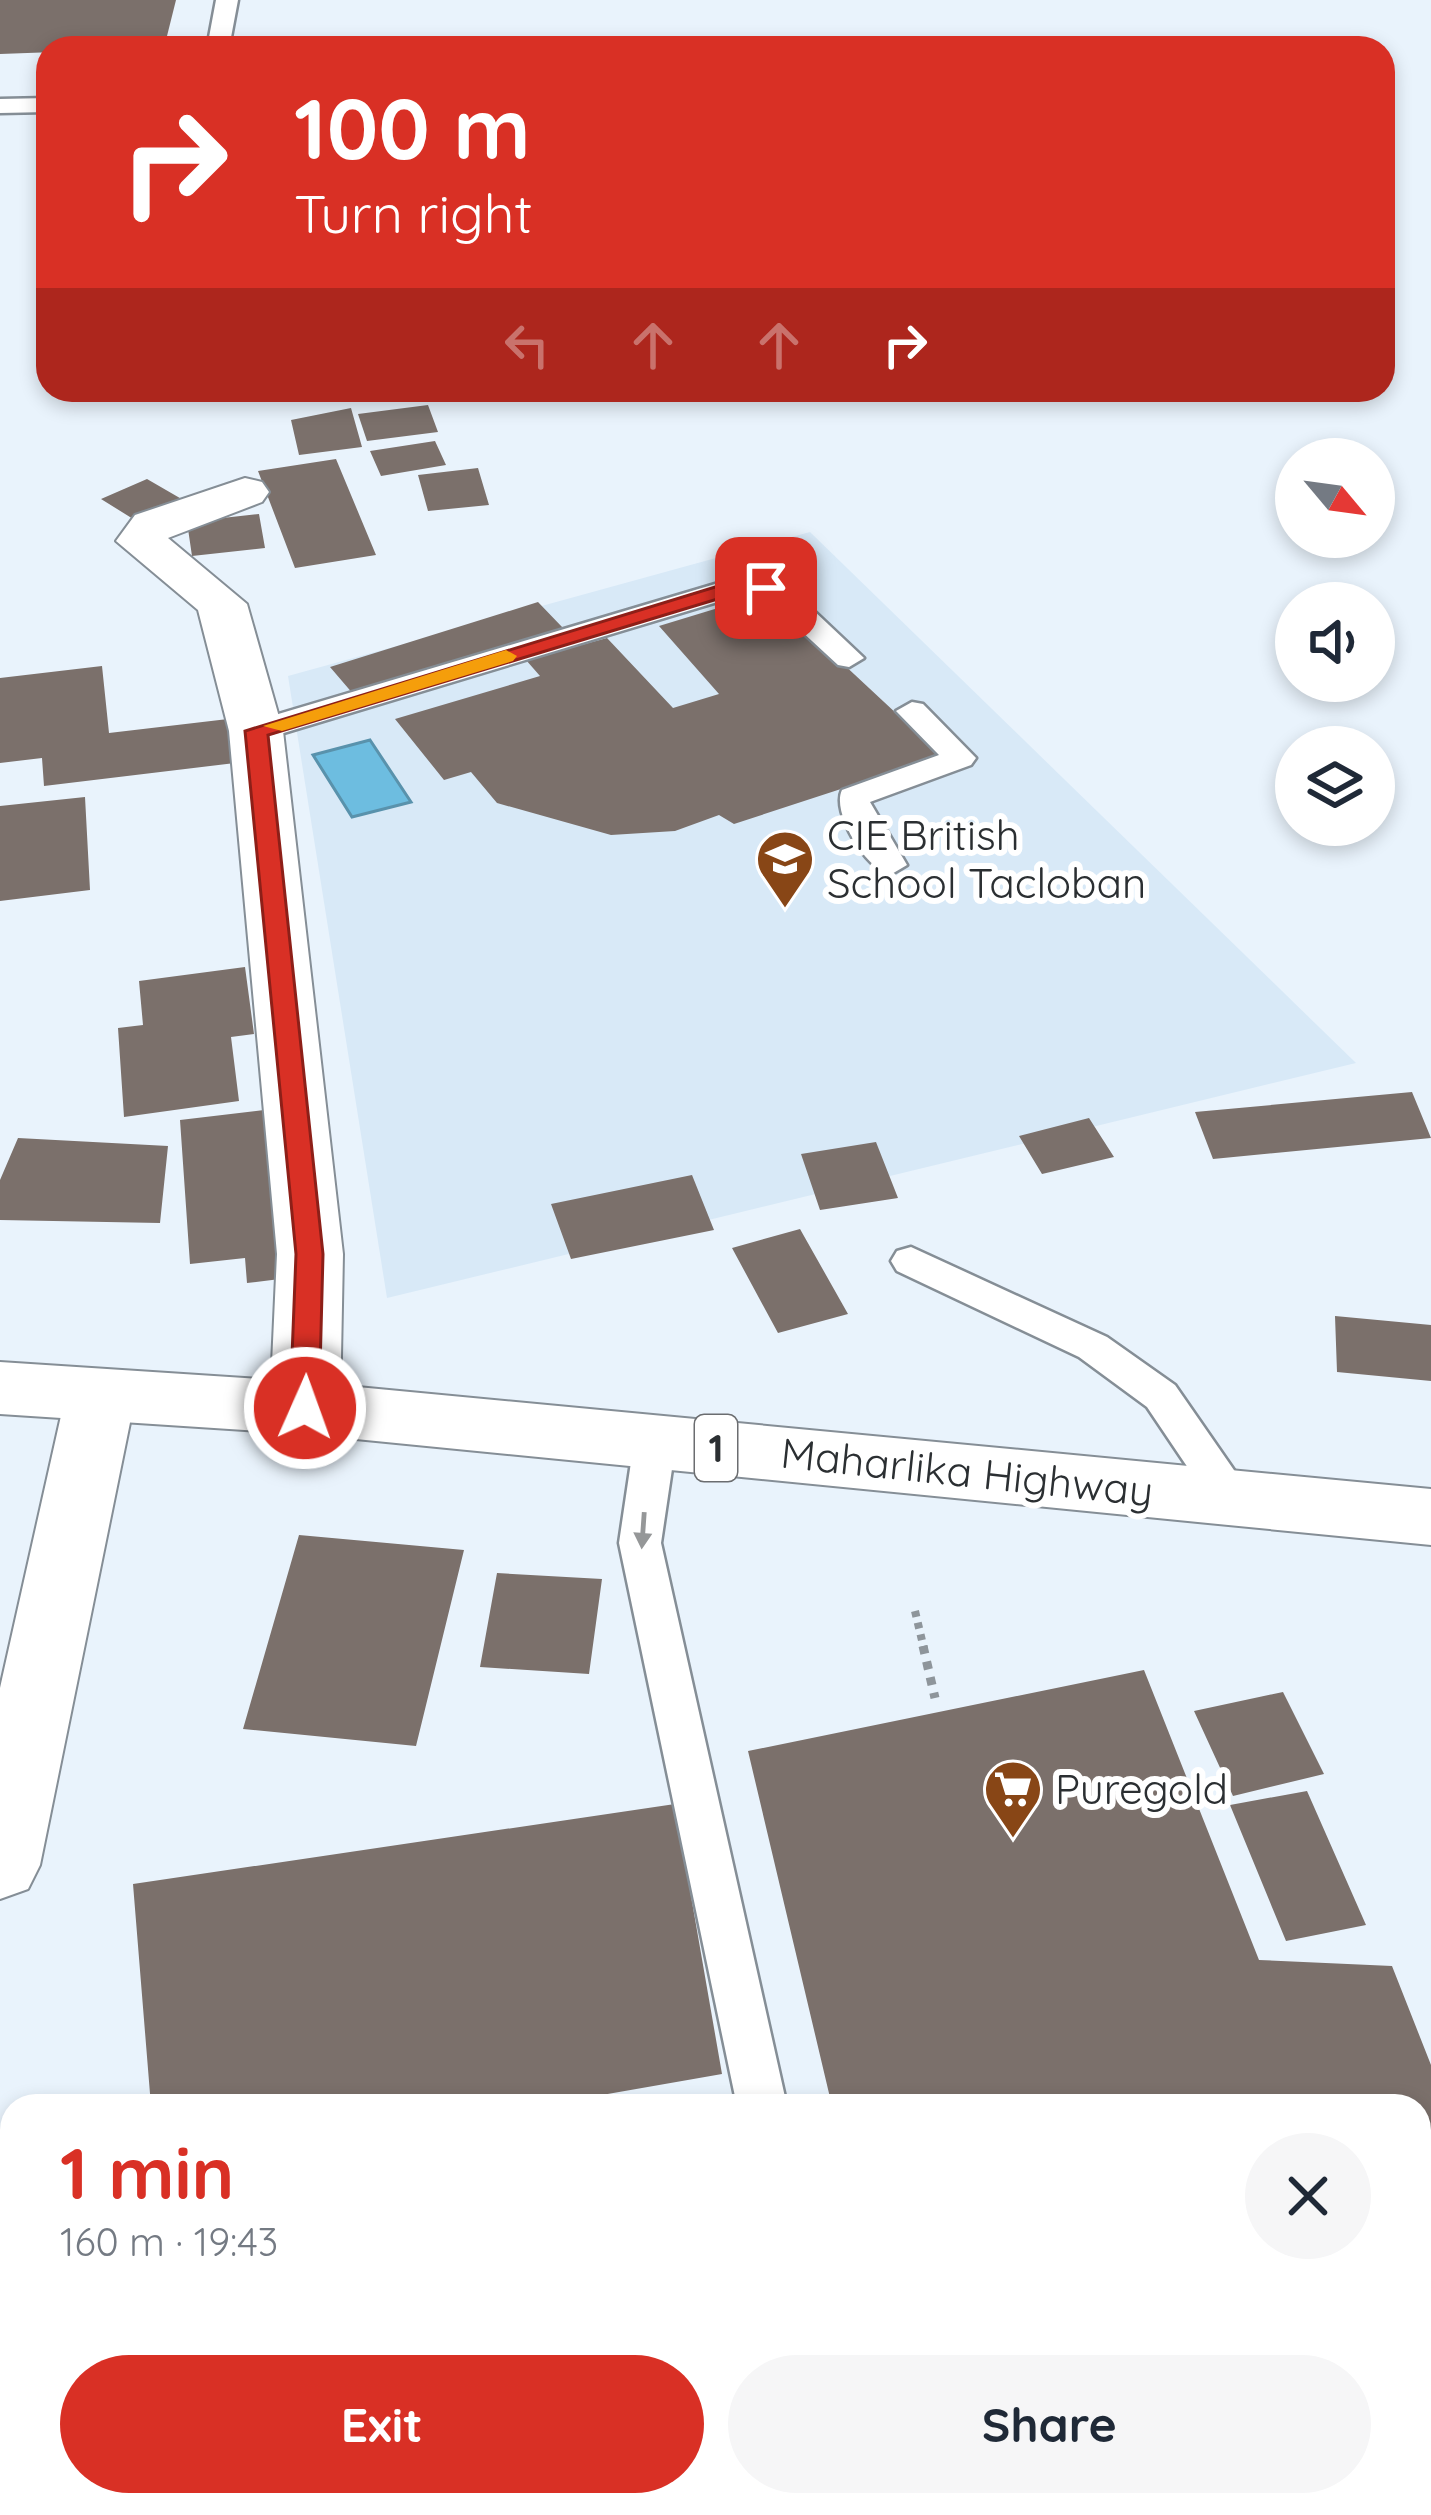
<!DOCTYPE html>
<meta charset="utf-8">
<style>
:root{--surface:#fff;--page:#f6f6f7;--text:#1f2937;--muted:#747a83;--accent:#d93025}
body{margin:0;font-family:Quicksand,sans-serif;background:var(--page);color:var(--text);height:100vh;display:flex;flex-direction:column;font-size:45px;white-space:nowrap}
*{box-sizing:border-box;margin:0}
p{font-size:39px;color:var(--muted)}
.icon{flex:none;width:66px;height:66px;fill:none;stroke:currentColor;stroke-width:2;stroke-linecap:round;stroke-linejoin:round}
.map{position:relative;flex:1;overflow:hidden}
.panel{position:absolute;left:0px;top:2094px;width:1431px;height:423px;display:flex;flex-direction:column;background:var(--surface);border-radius:36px 36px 0 0;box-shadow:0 6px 18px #0003}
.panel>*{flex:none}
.banner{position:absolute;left:36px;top:36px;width:1359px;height:366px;border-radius:36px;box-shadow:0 6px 18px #0003;background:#d93025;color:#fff;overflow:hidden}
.needle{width:78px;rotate:119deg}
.controls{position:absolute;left:1275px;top:438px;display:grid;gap:24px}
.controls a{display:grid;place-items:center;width:120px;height:120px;border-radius:50%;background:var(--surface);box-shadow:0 6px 18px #0003;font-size:60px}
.pin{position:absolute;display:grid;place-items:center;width:102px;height:102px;color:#fff;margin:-51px;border-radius:24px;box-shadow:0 6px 18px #0006}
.me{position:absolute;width:132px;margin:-66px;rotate:2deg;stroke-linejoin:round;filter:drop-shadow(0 0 9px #0008)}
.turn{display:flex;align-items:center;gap:42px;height:252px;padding:0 60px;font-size:54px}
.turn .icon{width:156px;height:156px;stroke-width:2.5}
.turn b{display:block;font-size:84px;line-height:102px}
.lanes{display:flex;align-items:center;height:114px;padding:0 60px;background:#0003;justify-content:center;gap:60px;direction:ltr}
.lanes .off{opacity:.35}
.round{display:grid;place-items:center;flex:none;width:126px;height:126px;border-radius:63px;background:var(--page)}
.summary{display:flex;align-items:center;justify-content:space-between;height:204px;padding:0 60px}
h1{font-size:72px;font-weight:700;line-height:90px;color:var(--accent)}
.cta{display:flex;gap:24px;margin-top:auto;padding:24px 60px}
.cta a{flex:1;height:138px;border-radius:72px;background:var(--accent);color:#fff;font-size:48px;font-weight:700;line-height:138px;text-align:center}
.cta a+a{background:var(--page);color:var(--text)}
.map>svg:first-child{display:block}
.built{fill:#d8e9f7}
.water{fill:#6dbde0;stroke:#5992ac;stroke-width:3}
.building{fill:#7b706b}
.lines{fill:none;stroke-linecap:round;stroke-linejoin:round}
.service-casing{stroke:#858e96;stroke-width:5}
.minor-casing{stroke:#858e96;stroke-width:4}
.primary-casing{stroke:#858e96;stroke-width:4}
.path-far1{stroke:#8e959b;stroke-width:8;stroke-dasharray:6 6;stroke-linecap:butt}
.path{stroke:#8e959b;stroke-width:9;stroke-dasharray:8 8;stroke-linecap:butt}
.service{fill:#fff;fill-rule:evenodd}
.minor{fill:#fff;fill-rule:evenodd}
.primary{fill:#fff;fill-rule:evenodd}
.oneway{fill:#959798}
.route{fill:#d93025;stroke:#8d1f18;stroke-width:3}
.slow{fill:#f59e0b}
.labels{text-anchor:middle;stroke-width:12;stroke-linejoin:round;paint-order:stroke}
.shield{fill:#fff;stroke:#6b6d70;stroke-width:3}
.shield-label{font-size:39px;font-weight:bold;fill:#2b2f32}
.poi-label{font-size:42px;fill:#2b2f32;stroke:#fff;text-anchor:start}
.street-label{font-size:42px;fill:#2b2f32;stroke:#fff}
</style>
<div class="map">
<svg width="1431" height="2515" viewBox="0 0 1431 2515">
<rect width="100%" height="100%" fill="#e9f3fc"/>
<path class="built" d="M 810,532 L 1356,1063 L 387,1298 L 288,676 Z"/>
<path class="water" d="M 370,740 L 411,802 L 352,817 L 313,755 Z"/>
<path class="building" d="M 0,0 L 176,0 L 164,48 L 0,54 Z
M 428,405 L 438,432 L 367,441 L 358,414 Z
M 351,408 L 362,447 L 299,455 L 291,420 Z
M 435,441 L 446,465 L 381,476 L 370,451 Z
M 336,459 L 376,555 L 295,568 L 258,471 Z
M 478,468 L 489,505 L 428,511 L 418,475 Z
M 147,479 L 185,501 L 138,522 L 101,499 Z
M 259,514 L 265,548 L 192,556 L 187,522 Z
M 767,593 L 942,756 L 734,824 L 719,815 L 675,831 L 611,835 L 497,803 L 471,772 L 444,780 L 395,719 L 540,676 L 526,660 L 607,638 L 673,708 L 719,694 L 659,626 Z
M 538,602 L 563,628 L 354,695 L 330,667 Z
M 102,666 L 109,733 L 228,719 L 235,763 L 44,786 L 42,758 L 0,763 L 0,678 Z
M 85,797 L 90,890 L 0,901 L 0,806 Z
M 245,967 L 254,1034 L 231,1037 L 239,1101 L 124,1117 L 118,1028 L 143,1025 L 139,981 Z
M 1412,1092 L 1431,1138 L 1213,1159 L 1195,1112 Z
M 264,1110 L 280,1279 L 247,1283 L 245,1258 L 190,1264 L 180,1120 Z
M 1089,1118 L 1114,1157 L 1042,1174 L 1019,1136 Z
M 18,1138 L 168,1146 L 160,1223 L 0,1220 L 0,1180 Z
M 876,1142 L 898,1198 L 820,1210 L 801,1154 Z
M 692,1175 L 714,1230 L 571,1259 L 551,1204 Z
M 800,1229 L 848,1314 L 778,1333 L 732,1248 Z
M 1335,1316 L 1431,1325 L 1431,1381 L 1337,1372 Z
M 299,1535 L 464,1550 L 416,1746 L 243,1729 Z
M 497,1573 L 602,1579 L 589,1674 L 480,1667 Z
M 1144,1670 L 1259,1960 L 1392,1966 L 1431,2065 L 1431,2515 L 928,2515 L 926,2505 L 1419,2505 L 1419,2106 L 832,2106 L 748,1751 Z
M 1283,1692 L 1324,1774 L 1233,1796 L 1194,1711 Z
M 1307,1791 L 1366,1925 L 1286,1941 L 1230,1805 Z
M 675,1804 L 722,2074 L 539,2106 L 151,2106 L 133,1884 Z"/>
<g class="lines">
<defs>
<path id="service" d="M 216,0 L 238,0 L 229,48 L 207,48 Z
M 48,98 L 48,112 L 0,113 L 0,99 Z
M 732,579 L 794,592 L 864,658 L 849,667 L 838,665 L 773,605 L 734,597 L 267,738 L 256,741 L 240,731 L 245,724 Z
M 912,702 L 923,704 L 976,758 L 971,765 L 870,802 L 907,865 L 890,875 C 866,869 831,812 842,790 L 939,755 L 896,711 Z
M 911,1247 L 1107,1337 L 1175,1385 L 1245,1486 L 1251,1497 L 1245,1508 L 1230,1513 L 1215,1508 L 1147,1407 L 1079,1357 L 897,1271 L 891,1261 L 897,1251 Z
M 655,1426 L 670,1431 L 676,1442 L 661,1543 L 787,2106 L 737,2106 L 619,1543 L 634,1442 L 640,1431 Z
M 12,2208 L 12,2258 L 0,2260 L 0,2210 Z
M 822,2505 L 878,2505 L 880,2515 L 824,2515 Z"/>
<path id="minor" d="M 245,478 L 262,482 L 269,492 L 262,502 L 168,538 L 247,604 L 283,731 L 343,1254 L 340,1408 L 330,1426 L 305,1434 L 280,1426 L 270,1408 L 277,1254 L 229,731 L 198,610 L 116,541 L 135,515 Z
M 100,1372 L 124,1380 L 135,1398 L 40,1865 L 28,1889 L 0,1899 L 0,1688 L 65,1398 L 76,1380 Z"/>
<path id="primary" d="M 0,1362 L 305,1382 L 1431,1489 L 1431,1545 L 305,1434 L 0,1414 Z"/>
</defs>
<use href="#service" class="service-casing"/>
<use href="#minor" class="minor-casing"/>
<use href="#primary" class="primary-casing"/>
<path class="path-far1" d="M 915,1611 L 924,1649"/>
<path class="path" d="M 923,1646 L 935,1698"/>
<use href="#service" class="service"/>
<use href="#minor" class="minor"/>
<use href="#primary" class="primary"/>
</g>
<defs><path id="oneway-solid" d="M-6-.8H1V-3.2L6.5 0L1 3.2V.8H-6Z" transform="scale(3)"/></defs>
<use class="oneway" href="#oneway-solid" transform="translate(643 1530) rotate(94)"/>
<path class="route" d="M 766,581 L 777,588 L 774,592 L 734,594 L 268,735 L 323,1254 L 319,1408 L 305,1419 L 295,1416 L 290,1408 L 296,1254 L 245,731 L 725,584 Z"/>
<path class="slow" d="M 506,650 L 517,656 L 513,661 L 282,731 L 263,726 Z"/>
<defs>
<symbol id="school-pin" viewBox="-11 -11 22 30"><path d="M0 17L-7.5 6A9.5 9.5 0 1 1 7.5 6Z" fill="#884616" stroke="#fff"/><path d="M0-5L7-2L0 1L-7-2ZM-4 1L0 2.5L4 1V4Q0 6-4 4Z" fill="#fff"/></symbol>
<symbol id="supermarket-pin" viewBox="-11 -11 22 30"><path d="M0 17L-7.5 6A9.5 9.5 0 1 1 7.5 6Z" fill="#884616" stroke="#fff"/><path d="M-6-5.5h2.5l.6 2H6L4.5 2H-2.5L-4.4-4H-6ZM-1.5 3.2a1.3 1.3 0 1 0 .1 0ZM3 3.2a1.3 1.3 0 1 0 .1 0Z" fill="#fff"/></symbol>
</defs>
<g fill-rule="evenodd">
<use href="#school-pin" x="752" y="826" width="66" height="90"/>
<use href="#supermarket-pin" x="980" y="1756" width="66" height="90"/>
</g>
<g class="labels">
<rect class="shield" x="695" y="1415" width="42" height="66" rx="9"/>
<g class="shield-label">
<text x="716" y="1462">1</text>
</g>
<g class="poi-label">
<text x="827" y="850">CIE British<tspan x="827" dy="48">School Tacloban</tspan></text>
<text x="1055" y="1804">Puregold</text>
</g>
<g class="street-label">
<text transform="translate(967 1472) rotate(6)" y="15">Maharlika Highway</text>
</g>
</g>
</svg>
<div class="controls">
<a><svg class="needle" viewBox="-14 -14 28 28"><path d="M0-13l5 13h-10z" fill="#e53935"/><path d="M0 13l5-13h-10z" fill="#747a83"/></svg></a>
<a><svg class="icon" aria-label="sound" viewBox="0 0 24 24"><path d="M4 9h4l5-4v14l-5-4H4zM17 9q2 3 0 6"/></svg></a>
<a><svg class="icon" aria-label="layers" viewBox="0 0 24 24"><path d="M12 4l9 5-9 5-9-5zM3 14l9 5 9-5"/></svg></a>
</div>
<div class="pin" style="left:766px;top:588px;background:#d93025"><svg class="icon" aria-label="arrive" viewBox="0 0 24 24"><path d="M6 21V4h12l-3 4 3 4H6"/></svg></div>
<svg class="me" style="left:305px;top:1408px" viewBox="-20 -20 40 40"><circle r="17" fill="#d93025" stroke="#fff" stroke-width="3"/><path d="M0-11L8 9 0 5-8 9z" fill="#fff"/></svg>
<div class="banner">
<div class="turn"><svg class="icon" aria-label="right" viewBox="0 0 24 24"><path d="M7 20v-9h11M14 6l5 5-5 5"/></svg><div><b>100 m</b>Turn right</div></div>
<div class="lanes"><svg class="icon off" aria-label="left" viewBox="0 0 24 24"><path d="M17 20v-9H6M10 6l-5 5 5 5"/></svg><svg class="icon off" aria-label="ahead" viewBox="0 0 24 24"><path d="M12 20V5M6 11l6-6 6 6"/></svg><svg class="icon off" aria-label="ahead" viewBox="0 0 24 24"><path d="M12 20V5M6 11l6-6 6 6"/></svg><svg class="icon" aria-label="right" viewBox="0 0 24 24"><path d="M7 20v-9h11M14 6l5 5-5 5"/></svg></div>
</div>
<section class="panel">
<div class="summary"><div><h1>1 min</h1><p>160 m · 19:43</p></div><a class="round"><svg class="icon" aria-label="close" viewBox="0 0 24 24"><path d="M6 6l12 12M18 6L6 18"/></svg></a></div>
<div class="cta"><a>Exit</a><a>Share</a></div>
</section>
</div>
